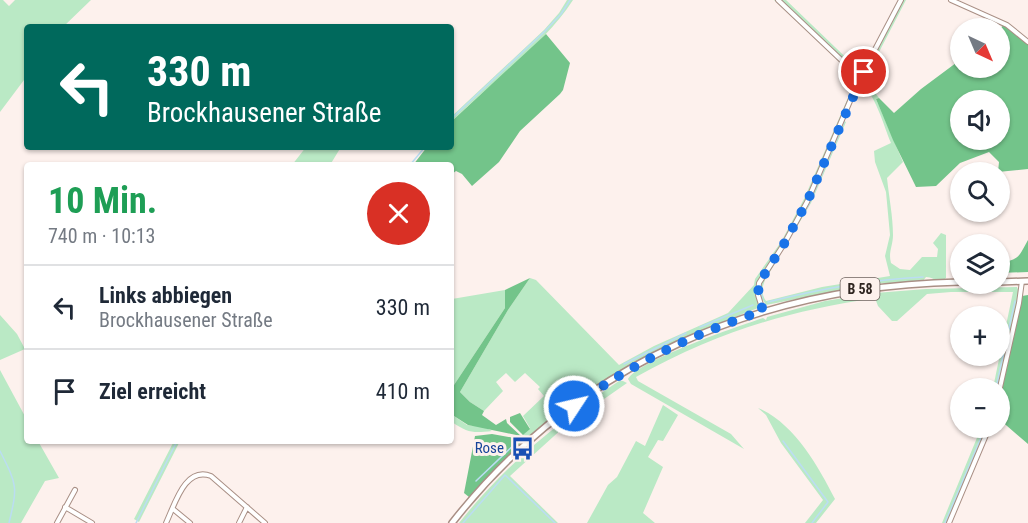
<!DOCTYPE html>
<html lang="de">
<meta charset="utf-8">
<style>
:root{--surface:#fff;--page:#f2f2f3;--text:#1f2937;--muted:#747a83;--line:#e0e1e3}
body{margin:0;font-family:"Roboto Condensed",sans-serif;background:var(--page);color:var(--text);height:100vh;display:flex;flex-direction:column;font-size:22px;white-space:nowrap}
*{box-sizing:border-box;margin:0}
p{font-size:20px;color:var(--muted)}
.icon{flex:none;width:33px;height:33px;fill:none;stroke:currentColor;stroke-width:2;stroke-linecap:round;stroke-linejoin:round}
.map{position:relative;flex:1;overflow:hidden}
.side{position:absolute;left:24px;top:162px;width:430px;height:282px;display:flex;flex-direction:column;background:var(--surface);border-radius:6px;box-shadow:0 2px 4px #0004}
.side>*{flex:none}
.guide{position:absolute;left:24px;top:24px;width:430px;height:126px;border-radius:6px;box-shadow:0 2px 4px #0004;background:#00695c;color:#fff;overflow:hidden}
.needle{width:39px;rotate:136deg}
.tools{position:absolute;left:950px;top:18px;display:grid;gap:12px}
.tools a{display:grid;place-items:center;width:60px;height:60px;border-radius:50%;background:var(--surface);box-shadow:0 2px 4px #0004;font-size:30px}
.pin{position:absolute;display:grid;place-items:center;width:51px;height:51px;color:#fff;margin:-26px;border:3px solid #fff;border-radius:50%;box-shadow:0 2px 6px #0007}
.me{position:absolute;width:66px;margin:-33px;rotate:55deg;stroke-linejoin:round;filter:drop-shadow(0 0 4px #0008)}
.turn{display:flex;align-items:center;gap:21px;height:126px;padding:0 24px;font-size:27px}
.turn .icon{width:78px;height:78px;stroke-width:2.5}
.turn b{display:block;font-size:42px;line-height:51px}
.round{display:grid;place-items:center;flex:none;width:63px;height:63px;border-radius:32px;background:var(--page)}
.summary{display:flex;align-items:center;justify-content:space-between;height:102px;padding:0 24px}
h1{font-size:36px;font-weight:700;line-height:45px;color:#1e9e55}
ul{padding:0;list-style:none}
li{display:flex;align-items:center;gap:18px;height:84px;padding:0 24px;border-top:2px solid var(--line)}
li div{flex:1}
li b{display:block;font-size:22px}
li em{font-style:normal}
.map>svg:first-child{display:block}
.green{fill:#bae9c5}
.forest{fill:#73c48a;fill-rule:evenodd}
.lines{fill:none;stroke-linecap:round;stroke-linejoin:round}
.stream{stroke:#bbddf2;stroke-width:1.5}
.street-casing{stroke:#a98f85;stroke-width:6}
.primary-casing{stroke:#a98f85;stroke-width:8}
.street{stroke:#fff;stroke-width:4}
.primary{stroke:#fff;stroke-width:5}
.route{stroke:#1a73e8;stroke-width:10;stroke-dasharray:0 18}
.labels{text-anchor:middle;stroke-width:6;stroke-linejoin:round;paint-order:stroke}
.shield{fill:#fdf1ed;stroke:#6d625e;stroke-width:1.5}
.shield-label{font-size:14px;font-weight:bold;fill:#2f2521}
.transit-label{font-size:15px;fill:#164399;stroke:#fdf1ed;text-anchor:end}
</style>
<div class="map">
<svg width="1028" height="523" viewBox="0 0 1028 523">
<rect width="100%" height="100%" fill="#fdf1ed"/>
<path class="green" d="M 0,0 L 3,0 L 9,6 L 15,0 L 91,0 L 63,27 L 27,27 L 27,76 L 0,112 Z
M 567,0 L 573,0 C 545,44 490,83 452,121 L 452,116 L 544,30 L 559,13 Z
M 774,0 L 777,0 L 852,72 L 856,84 L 806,201 L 783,243 L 758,282 L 755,288 L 759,306 L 758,308 C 711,326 665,345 623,370 C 589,390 560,415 528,437 L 523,435 L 530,428 L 523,416 L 544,396 L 538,389 L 540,387 L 525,373 L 515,382 L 506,373 L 496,382 L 503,391 L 484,411 L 470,402 L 460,392 L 508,310 L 530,278 L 536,280 L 619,365 L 654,346 L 728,313 L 754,285 L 755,279 L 781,242 L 804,199 L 854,84 L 849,71 Z
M 780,0 L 786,0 L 862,73 L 857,73 Z
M 902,0 L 906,0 L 865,79 L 879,98 L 876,99 L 903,162 L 887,178 C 889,197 893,217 893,235 C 893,246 888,252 891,263 L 900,269 L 910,270 L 922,257 L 937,257 L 938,249 L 933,243 L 941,233 L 946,235 L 946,278 C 939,284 933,277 926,277 L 923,281 L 872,284 L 766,305 L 760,295 L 760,284 L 785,245 L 844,121 L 846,122 L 811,203 L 765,280 C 762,287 761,294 766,301 L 822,287 L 890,276 L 885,256 L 890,235 L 886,192 L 875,162 L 874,151 L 891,143 C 884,127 875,92 860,83 Z
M 306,147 L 341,147 L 330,165 L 292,165 Z
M 1017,287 L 1019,292 L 998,388 L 993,388 L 1013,292 L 951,292 L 927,294 L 897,321 L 892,321 L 878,306 L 875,298 C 784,312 717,332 636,377 L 638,381 L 731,434 L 744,449 L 631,384 L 628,379 C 639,360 739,326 763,318 L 766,320 L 767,317 L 825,301 L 875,293 L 926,289 Z
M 505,290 L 505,308 L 452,388 L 452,299 Z
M 0,315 L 17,334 L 25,349 L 0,360 Z
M 0,370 L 27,420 L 27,441 L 38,441 L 59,478 L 45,481 L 21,523 L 0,523 Z
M 619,381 L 623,381 L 627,383 L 564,427 L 510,476 L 558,523 L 459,523 C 504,466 559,421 619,381 Z
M 663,405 L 678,415 L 663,441 L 658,440 L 648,457 L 663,467 L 643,513 L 655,523 L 587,523 L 608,485 L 617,477 L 636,441 L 645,446 Z
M 452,408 L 454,416 L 467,425 L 484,427 L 492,431 C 473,433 468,433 452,422 Z
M 758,408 C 794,423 818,466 835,499 L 816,523 L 805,523 L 823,500 L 781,443 L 766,415 Z
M 981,428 L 988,428 L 948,523 L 942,523 Z
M 174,441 L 180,441 L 139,522 L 134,519 Z"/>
<path class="forest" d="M 1005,24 L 1028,44 L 1028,169 L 998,172 L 999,162 L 989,152 L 960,163 L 936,186 L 916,187 L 893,140 L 876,99 L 879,98 L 894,113 L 921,89 L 960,60 L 960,68 L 999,68 L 999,29 ZM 960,100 L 999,100 L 999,140 L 960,140 Z
M 546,34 L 570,63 L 563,90 L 560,94 L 520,131 L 499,162 L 472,186 L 462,174 L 456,171 L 452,174 L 452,165 L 413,165 L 427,147 L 452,147 L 452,121 Z
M 1028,240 L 1028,272 L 999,273 L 999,262 C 1019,261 1019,256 1028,240 Z
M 530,278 L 508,310 L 460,392 L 470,402 L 484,411 L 482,415 L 496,425 L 506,419 L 507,423 L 521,436 L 468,425 L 454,416 L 452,408 L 452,388 L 505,308 L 505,290 Z
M 1028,295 L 1028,444 L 999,419 L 999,398 L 1022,296 Z
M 520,413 L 530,429 L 523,435 L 510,422 L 510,417 Z
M 492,434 L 520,439 L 523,441 L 469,497 L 464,493 L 475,436 Z"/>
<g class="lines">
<path class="stream" d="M 452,118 L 545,31 L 561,14 L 570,0
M 410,165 L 425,147
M 770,269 L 809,204 L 844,122
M 761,283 L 762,300
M 768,302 C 819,289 870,280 923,277
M 700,327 L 753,305
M 624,364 L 686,333
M 996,388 L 1015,301
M 783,441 L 828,502 L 812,523
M 0,451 C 17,485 18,486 9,523
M 476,481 L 518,441
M 136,523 L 177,441
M 463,523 L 505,475 L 555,523
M 945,523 L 985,428"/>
<defs>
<path id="street" d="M 778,0 L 856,74 L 859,79
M 951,0 L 1007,25 L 1028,42
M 763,311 L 758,295 L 759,283 L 784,244 L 807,202 L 859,80 L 901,0
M 999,392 L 1019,303 L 1022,281
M 65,507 L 92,523
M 173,509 L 190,523
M 57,523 L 75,490
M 166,523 C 175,504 185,466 211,476 L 265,523
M 239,523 L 247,507
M 949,523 L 989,428"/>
<path id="primary" d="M 999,282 L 1028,281
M 452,523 C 577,363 760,286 960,282"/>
</defs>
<use href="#street" class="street-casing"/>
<use href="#primary" class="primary-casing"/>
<use href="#street" class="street"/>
<use href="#primary" class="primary"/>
</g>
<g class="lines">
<path class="route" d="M 574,406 C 631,364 695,333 763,311 L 758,295 L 759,283 L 784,244 L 807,202 L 864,72"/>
</g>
<defs>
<symbol id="bus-bare" viewBox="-9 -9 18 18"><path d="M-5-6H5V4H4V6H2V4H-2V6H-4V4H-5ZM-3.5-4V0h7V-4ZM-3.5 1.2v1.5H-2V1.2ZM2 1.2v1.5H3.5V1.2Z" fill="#1a4fb4" stroke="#fdf1ed" stroke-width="2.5" paint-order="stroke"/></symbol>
</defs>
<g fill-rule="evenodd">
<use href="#bus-bare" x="506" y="432" width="33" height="33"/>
</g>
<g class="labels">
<rect class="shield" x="840.5" y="278" width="39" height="22" rx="4.5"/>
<g class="shield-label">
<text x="860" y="294">B 58</text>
</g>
<g class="transit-label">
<text x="504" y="453">Rose</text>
</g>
</g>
</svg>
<div class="tools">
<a><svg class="needle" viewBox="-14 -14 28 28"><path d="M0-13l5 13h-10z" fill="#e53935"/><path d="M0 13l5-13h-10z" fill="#747a83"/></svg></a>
<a><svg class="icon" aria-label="sound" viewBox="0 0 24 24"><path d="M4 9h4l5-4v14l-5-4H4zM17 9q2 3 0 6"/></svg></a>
<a><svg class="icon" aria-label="search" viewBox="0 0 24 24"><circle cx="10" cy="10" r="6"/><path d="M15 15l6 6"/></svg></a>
<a><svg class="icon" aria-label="layers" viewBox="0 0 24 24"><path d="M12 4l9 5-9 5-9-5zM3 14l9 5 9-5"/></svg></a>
<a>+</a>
<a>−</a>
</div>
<div class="pin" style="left:864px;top:72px;background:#d93025"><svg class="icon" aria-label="arrive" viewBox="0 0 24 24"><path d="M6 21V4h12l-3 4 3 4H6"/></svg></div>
<svg class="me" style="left:574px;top:406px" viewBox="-20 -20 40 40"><circle r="17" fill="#1a73e8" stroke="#fff" stroke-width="3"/><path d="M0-11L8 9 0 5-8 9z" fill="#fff"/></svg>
<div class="guide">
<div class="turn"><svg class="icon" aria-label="left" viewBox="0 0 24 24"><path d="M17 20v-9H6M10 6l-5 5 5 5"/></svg><div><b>330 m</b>Brockhausener Straße</div></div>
</div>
<section class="side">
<div class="summary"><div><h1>10 Min.</h1><p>740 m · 10:13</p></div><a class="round" style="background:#d93025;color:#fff"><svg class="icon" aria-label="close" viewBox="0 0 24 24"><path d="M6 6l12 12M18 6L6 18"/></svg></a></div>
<ul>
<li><svg class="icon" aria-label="left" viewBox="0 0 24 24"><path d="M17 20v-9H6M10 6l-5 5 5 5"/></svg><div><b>Links abbiegen</b><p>Brockhausener Straße</p></div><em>330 m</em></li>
<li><svg class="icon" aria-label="arrive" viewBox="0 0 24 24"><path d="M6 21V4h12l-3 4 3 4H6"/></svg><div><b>Ziel erreicht</b></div><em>410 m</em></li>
</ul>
</section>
</div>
